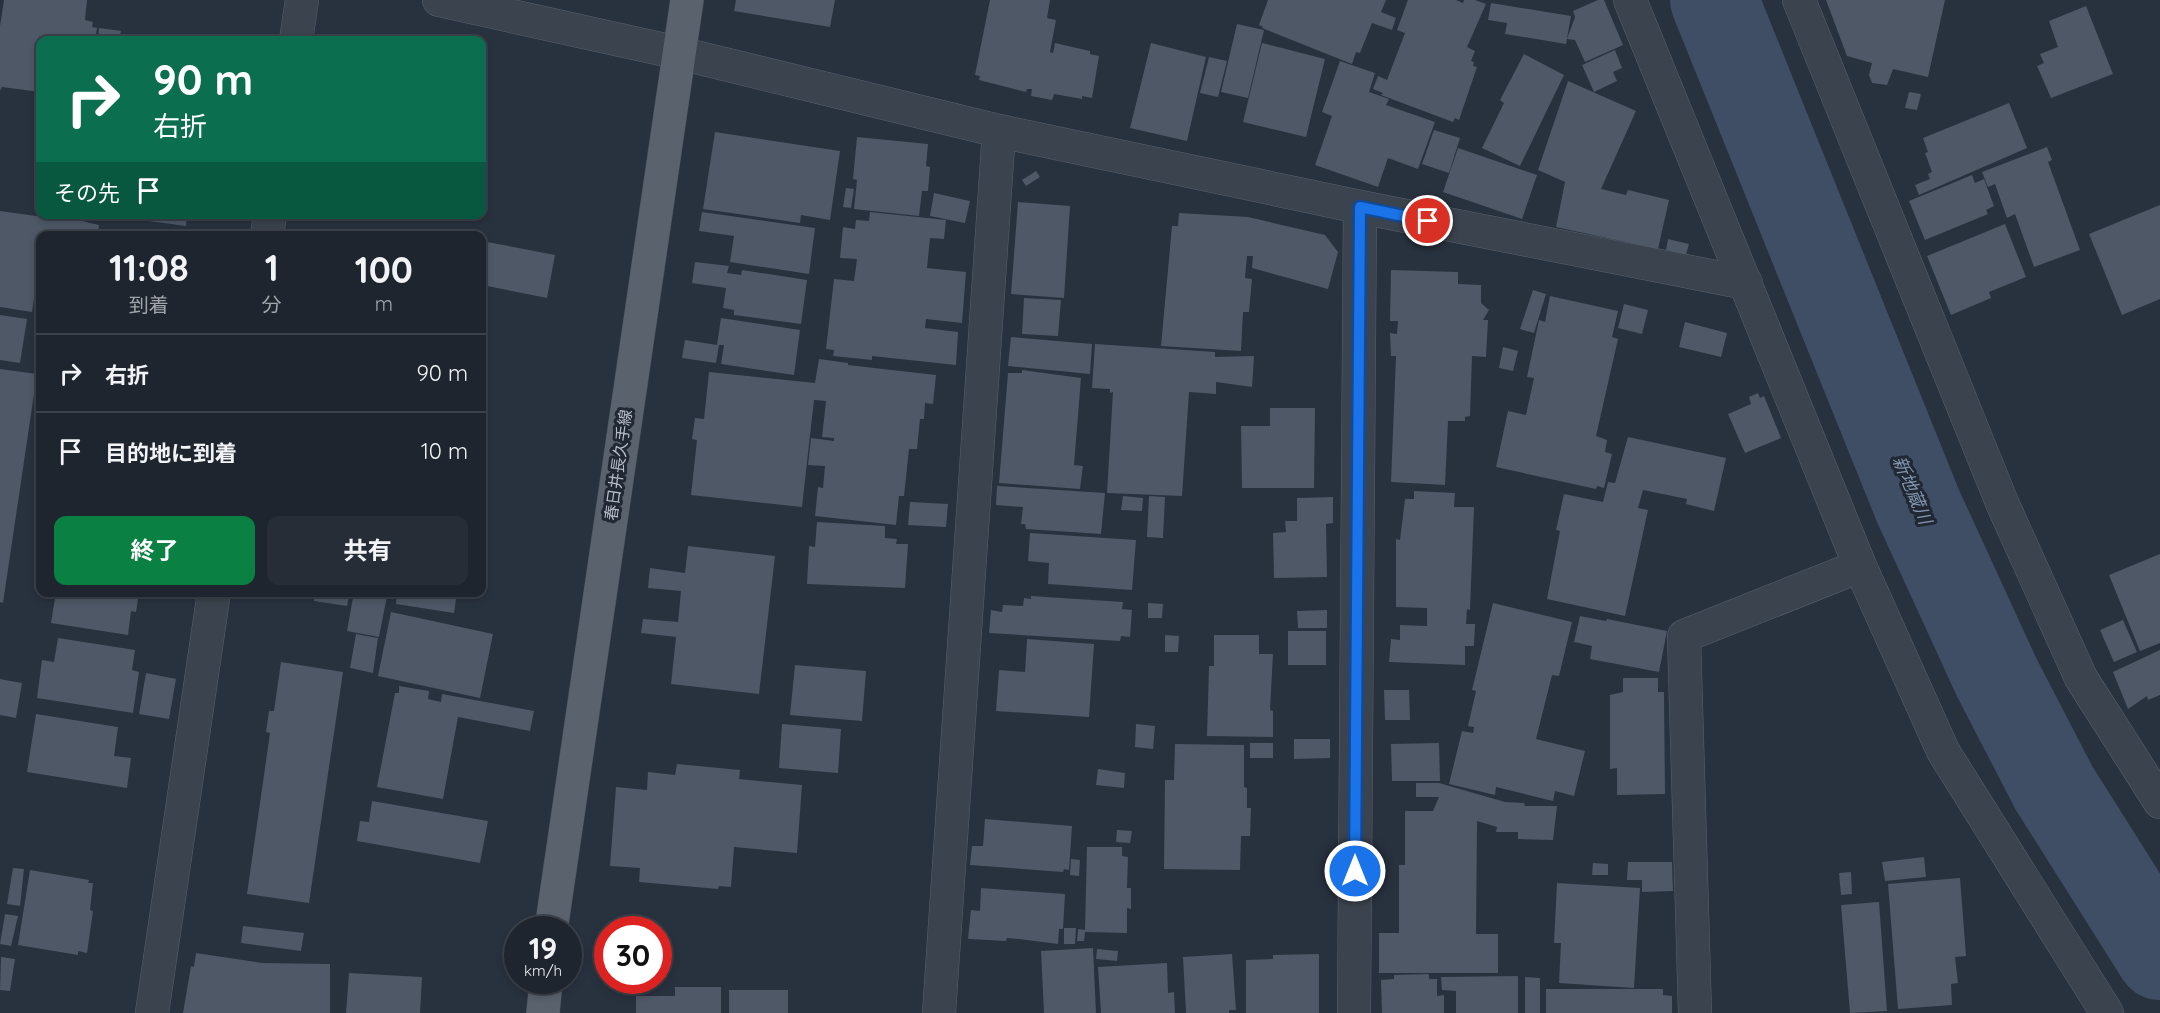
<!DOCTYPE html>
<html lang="ja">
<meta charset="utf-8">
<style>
:root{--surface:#1e252e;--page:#262d36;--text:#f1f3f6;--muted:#a1a5aa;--line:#3c424a;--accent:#0b8043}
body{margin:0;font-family:Quicksand,"Noto Sans JP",sans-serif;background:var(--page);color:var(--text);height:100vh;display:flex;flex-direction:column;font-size:22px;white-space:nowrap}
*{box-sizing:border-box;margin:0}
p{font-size:20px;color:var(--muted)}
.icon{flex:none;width:33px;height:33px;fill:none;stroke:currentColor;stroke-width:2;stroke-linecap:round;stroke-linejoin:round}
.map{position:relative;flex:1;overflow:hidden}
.side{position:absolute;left:36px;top:231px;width:450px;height:366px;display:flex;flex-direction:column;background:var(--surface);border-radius:12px;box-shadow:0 3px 9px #0003,0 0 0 2px var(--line)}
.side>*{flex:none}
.banner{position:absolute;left:36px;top:36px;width:450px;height:183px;border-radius:12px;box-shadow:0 3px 9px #0003,0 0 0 2px var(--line);background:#0b6e4f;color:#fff;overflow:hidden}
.speed{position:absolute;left:504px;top:916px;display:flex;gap:12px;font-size:30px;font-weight:700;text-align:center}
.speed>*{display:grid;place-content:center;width:78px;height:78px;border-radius:50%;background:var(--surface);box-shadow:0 3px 9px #0003,0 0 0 2px var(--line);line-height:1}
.speed small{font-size:15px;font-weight:400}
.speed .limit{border:9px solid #d22;background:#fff;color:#111}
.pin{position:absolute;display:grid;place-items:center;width:51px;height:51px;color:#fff;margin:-26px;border:3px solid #fff;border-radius:50%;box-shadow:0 2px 6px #0007}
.me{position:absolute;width:66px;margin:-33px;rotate:0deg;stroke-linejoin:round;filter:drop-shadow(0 0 4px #0008)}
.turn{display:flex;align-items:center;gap:21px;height:126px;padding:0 18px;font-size:27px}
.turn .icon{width:78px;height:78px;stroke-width:2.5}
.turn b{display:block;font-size:42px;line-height:51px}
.then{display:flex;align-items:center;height:57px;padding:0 18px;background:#0003;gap:12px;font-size:22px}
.eta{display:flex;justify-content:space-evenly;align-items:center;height:102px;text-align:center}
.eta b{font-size:36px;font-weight:700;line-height:42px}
.action{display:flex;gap:12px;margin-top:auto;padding:12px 18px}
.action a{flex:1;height:69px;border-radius:12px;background:var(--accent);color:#fff;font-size:24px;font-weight:700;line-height:69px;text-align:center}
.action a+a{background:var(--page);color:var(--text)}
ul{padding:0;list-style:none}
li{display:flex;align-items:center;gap:18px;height:78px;padding:0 18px;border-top:2px solid var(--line)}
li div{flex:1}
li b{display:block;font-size:22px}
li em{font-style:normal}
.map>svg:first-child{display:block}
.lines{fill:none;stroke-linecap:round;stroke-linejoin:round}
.river{stroke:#3f4e65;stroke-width:88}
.building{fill:#4e5866}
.minor-casing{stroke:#59616c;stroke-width:34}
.primary-casing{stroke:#454c57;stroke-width:34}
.minor{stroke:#3b434e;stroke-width:33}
.primary{stroke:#5a626e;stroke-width:33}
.route-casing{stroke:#114b97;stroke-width:15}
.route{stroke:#1a73e8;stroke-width:10}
.labels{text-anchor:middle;stroke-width:6;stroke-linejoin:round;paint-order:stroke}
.street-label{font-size:16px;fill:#b8bec9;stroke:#202833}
.water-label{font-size:18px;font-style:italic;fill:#8294ad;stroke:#202833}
</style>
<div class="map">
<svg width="2160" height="1013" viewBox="0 0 2160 1013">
<rect width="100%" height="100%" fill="#28313e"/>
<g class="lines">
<path class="river" d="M 1714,0 L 1918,506 L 1996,676 L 2054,788 L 2160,956"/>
</g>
<path class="building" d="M 4,0 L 87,0 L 85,20 L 93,22 L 92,27 L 97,28 L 95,40 L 40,40 L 40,92 L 2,87 L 0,91 L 0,26 Z
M 736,0 L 835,0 L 830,27 L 734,11 Z
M 990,0 L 1050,0 L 1047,18 L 1056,20 L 1050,52 L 1053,53 L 1055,43 L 1090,51 L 1090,54 L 1099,56 L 1092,98 L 1082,96 L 1082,99 L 1054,94 L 1052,100 L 1031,96 L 1032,89 L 1027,89 L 1026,92 L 979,80 L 980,76 L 975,75 Z
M 1268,0 L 1386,0 L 1381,12 L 1396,18 L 1392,30 L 1372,23 L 1360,53 L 1356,52 L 1352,64 L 1262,28 L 1263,27 L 1259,25 Z
M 1408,0 L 1456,0 L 1463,3 L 1464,0 L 1475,0 L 1486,4 L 1467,47 L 1475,51 L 1471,61 L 1474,62 L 1473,66 L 1477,67 L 1459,120 L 1455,118 L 1453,122 L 1381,95 L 1383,93 L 1373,89 L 1378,76 L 1387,80 L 1405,33 L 1397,30 Z
M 1598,0 L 1604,0 L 1623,45 L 1585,62 L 1575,40 L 1567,39 L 1575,17 L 1573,11 Z
M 1826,0 L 1945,0 L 1928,77 L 1893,69 L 1887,85 L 1872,83 L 1869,75 L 1872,63 L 1847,56 Z
M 1491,3 L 1571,16 L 1566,44 L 1505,34 L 1507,23 L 1488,20 Z
M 2086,6 L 2113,74 L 2051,98 L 2037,66 L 2044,63 L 2040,54 L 2058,47 L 2049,21 Z
M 1237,24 L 1264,30 L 1248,98 L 1221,92 Z
M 99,28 L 121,31 L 119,40 L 98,40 Z
M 1151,43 L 1206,57 L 1187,141 L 1130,128 Z
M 1262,43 L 1325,59 L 1306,137 L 1243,122 Z
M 1615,50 L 1622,68 L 1613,72 L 1617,81 L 1594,92 L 1582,65 Z
M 1524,54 L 1564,75 L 1520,166 L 1482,148 L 1504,103 L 1500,100 Z
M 1209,57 L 1227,61 L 1218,97 L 1200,93 Z
M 1340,61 L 1375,73 L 1369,92 L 1389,99 L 1386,105 L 1435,122 L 1418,169 L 1388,158 L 1378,187 L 1315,165 L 1332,116 L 1322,112 Z
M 1568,81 L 1636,111 L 1601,189 L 1626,195 L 1628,190 L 1669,200 L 1658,249 L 1556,227 L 1565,182 L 1538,170 Z
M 1909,92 L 1921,94 L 1917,110 L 1905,108 Z
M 2009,103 L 2027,148 L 1919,195 L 1915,185 L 1930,179 L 1928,174 L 1932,172 L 1925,153 L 1928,152 L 1923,138 Z
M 1434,130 L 1460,138 L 1449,173 L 1422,164 Z
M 715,132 L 840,151 L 830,220 L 801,215 L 800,223 L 703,209 Z
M 857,137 L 928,144 L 926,166 L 930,167 L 928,191 L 922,191 L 919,216 L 854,209 L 857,180 L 853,179 Z
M 2047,147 L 2052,160 L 2048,162 L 2080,250 L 2034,267 L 2015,214 L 2007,218 L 1995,184 L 1988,187 L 1982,172 Z
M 1458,148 L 1537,175 L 1522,219 L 1443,192 Z
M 1036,171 L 1040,177 L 1026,186 L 1022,180 Z
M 1972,175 L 1975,183 L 1984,179 L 1994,206 L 1986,210 L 1988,214 L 1925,240 L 1909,201 Z
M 846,188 L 854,189 L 851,208 L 843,207 Z
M 934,193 L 970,201 L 965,223 L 930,216 Z
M 1018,202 L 1070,206 L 1064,298 L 1011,294 Z
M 2160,205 L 2160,299 L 2122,315 L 2089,234 Z
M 0,211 L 65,220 L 65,217 L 99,225 L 98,236 L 40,236 L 40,279 L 37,278 L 32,312 L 0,307 Z
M 702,212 L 815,228 L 809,274 L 730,262 L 734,236 L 699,231 Z
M 870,212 L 946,220 L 944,239 L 930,238 L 927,268 L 966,272 L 962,323 L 926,319 L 925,328 L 958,332 L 956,365 L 872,356 L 872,360 L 833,356 L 834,350 L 826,349 L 834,279 L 854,281 L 857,259 L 840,258 L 843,227 L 855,229 L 856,220 L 869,221 Z
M 1179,213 L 1248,217 L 1325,235 L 1338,252 L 1328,289 L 1252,268 L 1253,256 L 1247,256 L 1245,278 L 1252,279 L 1249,312 L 1243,312 L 1241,351 L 1161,346 L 1172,226 L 1178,226 Z
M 120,214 L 187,214 L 186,226 L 119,217 Z
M 2005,224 L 2026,277 L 1989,292 L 1991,298 L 1951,315 L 1927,256 Z
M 1668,239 L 1689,244 L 1686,255 L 1666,250 Z
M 482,241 L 555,255 L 547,298 L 482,285 Z
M 695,262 L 729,266 L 727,273 L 741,275 L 742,270 L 807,280 L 801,324 L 734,315 L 734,310 L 723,308 L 726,288 L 692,283 Z
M 1391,270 L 1458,272 L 1458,284 L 1481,285 L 1481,303 L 1489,310 L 1483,320 L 1488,320 L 1486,357 L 1472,356 L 1470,416 L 1465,417 L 1465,421 L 1448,421 L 1445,485 L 1391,482 L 1396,356 L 1391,356 L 1390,333 L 1397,334 L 1398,321 L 1390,321 Z
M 1533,290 L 1546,294 L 1534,333 L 1520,329 Z
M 1550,296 L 1618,311 L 1612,337 L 1618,339 L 1596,436 L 1607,440 L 1605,452 L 1612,454 L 1604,488 L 1597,486 L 1596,489 L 1496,467 L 1508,411 L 1526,415 L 1534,378 L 1527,377 L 1539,320 L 1545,322 Z
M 1024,298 L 1061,300 L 1058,336 L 1022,334 Z
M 1624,304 L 1648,310 L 1642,334 L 1618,328 Z
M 0,315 L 27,319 L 20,363 L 0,360 Z
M 721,318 L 800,330 L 794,375 L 721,364 L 724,345 L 719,345 L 716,363 L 682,358 L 685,340 L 717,345 Z
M 1685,322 L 1727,333 L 1721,357 L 1679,347 Z
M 482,336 L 487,336 L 483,363 L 482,363 Z
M 1011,337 L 1092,344 L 1090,374 L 1008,366 Z
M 1095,344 L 1215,352 L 1215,357 L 1254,356 L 1252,387 L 1216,382 L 1216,394 L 1189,392 L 1182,496 L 1107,493 L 1113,392 L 1110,393 L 1110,389 L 1092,388 Z
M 1503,347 L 1518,351 L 1513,371 L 1499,368 Z
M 819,359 L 848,363 L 848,365 L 936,375 L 933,404 L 925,403 L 924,419 L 920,419 L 917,449 L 909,449 L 904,496 L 899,496 L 896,525 L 815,516 L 818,487 L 823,488 L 825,466 L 808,465 L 811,438 L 834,441 L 834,438 L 822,437 L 826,401 L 814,400 L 802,507 L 691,495 L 697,440 L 692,439 L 695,418 L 704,419 L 709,372 L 815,383 Z
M 0,369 L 37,374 L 3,603 L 0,602 Z
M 1022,370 L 1081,378 L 1074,465 L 1083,466 L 1080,489 L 999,483 L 1008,373 L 1022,373 Z
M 1758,393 L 1760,398 L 1764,396 L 1781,438 L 1745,453 L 1728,414 L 1751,404 L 1749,397 Z
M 1270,408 L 1315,408 L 1314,488 L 1242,488 L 1241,426 L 1270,426 Z
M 1628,437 L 1726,458 L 1714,511 L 1686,504 L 1687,499 L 1643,490 L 1638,508 L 1648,510 L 1625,616 L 1547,599 L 1560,531 L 1556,530 L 1564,494 L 1603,502 L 1608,482 L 1615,483 Z
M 997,486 L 1105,493 L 1101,534 L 1026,529 L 1025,524 L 1021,524 L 1023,507 L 996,505 Z
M 1414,491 L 1455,493 L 1454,507 L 1474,507 L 1470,610 L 1467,609 L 1466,624 L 1475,624 L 1474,646 L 1465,646 L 1465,665 L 1389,662 L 1391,639 L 1400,640 L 1400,625 L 1427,626 L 1427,608 L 1396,607 L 1396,539 L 1400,540 L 1405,499 L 1414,499 Z
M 1123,496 L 1143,498 L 1142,511 L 1121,510 Z
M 1149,496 L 1165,497 L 1163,538 L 1147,537 Z
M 1333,497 L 1333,523 L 1326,524 L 1327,577 L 1274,578 L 1273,533 L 1286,532 L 1285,521 L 1297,521 L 1297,498 Z
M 910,502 L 948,504 L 946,527 L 908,525 Z
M 817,522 L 885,526 L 885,538 L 897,539 L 896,544 L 908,544 L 905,588 L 807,584 L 809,546 L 815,547 Z
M 1030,533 L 1136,540 L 1132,590 L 1048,584 L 1049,563 L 1028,561 Z
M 688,546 L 775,556 L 759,694 L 671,684 L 676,637 L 641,633 L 643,619 L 678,622 L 681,591 L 648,588 L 650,568 L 685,573 Z
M 2160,554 L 2160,643 L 2140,651 L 2109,575 Z
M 56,592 L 139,592 L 136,612 L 131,611 L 128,635 L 51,623 Z
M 315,592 L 350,592 L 347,606 L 314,601 Z
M 354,592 L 387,596 L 379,637 L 347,631 Z
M 397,592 L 457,592 L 454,613 L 396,604 Z
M 1031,596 L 1123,602 L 1122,609 L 1132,610 L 1130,637 L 1121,636 L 1120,641 L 989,633 L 991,610 L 1002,612 L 1003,605 L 1023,606 L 1024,598 L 1031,599 Z
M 1148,603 L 1163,604 L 1162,618 L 1148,618 Z
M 1493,603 L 1572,622 L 1559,676 L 1552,675 L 1536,739 L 1585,751 L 1574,796 L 1555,791 L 1553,801 L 1496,787 L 1495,795 L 1449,784 L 1462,731 L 1473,733 L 1474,727 L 1468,726 L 1476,691 L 1472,690 Z
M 1327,610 L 1327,628 L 1298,628 L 1297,611 Z
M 391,612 L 493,634 L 480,698 L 378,676 Z
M 1580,616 L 1606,621 L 1607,619 L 1667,631 L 1659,672 L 1590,659 L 1592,646 L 1574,642 Z
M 2123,620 L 2137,652 L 2114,662 L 2100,630 Z
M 1288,631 L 1326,631 L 1326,665 L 1288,665 Z
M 356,634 L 378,638 L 373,673 L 350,668 Z
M 1165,635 L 1179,636 L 1178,652 L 1165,652 Z
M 1214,635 L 1259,635 L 1259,654 L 1273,654 L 1270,710 L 1273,711 L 1273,737 L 1207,736 L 1209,666 L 1214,666 Z
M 58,638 L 135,650 L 132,670 L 139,672 L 133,713 L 37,698 L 42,660 L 54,662 Z
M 1027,639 L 1094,644 L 1089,717 L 996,711 L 999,670 L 1025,672 Z
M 2160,650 L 2160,695 L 2148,700 L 2147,696 L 2128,709 L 2113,672 Z
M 281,662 L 343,672 L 309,903 L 247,894 L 270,733 L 266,732 L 269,711 L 274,711 Z
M 795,665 L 866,671 L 862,721 L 790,715 Z
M 146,673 L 176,679 L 169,719 L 139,714 Z
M 1623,678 L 1658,678 L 1658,692 L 1664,692 L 1665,794 L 1617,795 L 1617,768 L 1610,769 L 1610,695 L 1623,692 Z
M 0,679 L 22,683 L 16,718 L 0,715 Z
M 399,686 L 429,691 L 428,699 L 441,702 L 442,694 L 534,711 L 530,731 L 458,717 L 443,799 L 377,787 L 395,693 L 399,693 Z
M 1384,690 L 1409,690 L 1410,720 L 1385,720 Z
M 36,714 L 118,727 L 114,756 L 131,758 L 127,788 L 27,772 Z
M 782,724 L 841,729 L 838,773 L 779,768 Z
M 1136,724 L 1155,726 L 1153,749 L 1135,747 Z
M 1294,739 L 1330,739 L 1330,758 L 1294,759 Z
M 1250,743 L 1273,743 L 1273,758 L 1250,758 Z
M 1439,743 L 1440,781 L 1392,781 L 1391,744 Z
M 1175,744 L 1244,745 L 1244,787 L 1247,788 L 1247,808 L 1251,808 L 1250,836 L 1241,836 L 1240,870 L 1164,869 L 1165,780 L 1174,780 Z
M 677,764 L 740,770 L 739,779 L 802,785 L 797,853 L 734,847 L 731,887 L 719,886 L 718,889 L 639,882 L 640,868 L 610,866 L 616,787 L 647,790 L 648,772 L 675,775 Z
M 1098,769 L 1125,773 L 1124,788 L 1096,785 Z
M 1416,783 L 1439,783 L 1505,802 L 1524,803 L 1525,806 L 1557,806 L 1553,840 L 1518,839 L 1518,832 L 1496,832 L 1497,827 L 1477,821 L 1476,934 L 1498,934 L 1498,973 L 1379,973 L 1379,933 L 1399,933 L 1399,865 L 1405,865 L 1405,811 L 1433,811 L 1439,797 L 1416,797 Z
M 372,801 L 488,821 L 480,863 L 357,841 L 360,821 L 369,822 Z
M 985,819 L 1072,826 L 1069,870 L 1064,869 L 1063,872 L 970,865 L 972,846 L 983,846 Z
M 1117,830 L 1132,831 L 1130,843 L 1116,842 Z
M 1087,847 L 1122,847 L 1122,856 L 1128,857 L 1127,888 L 1131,888 L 1131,909 L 1127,908 L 1127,933 L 1085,932 L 1084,941 L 1077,941 L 1078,929 L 1085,930 Z
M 1924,857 L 1926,877 L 1885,881 L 1882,862 Z
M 1071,859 L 1080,860 L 1079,876 L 1070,875 Z
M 1628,862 L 1672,862 L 1673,891 L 1642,892 L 1642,880 L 1627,880 Z
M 1593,863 L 1608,864 L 1608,875 L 1592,875 Z
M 13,868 L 24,869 L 20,906 L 7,904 Z
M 30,870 L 89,880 L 88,883 L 93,883 L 90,910 L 93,911 L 87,953 L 78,951 L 78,955 L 18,945 Z
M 1851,872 L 1852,894 L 1841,895 L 1839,873 Z
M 1960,878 L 1966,956 L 1955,957 L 1958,983 L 1951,984 L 1952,1005 L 1898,1009 L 1888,884 Z
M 1557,883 L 1640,888 L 1634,988 L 1559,983 L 1561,943 L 1554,943 Z
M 981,888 L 1065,894 L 1063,929 L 1059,929 L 1058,944 L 1019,939 L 1007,938 L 1006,941 L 968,939 L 971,910 L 980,911 Z
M 1879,902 L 1887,1011 L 1850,1013 L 1841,905 Z
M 5,914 L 18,916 L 11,946 L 0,944 Z
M 243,926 L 304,933 L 301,951 L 241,943 Z
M 1064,928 L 1076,928 L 1075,944 L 1064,944 Z
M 1093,948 L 1096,1013 L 1044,1013 L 1041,951 Z
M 1097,949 L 1118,951 L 1117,961 L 1096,959 Z
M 196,953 L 262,963 L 330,964 L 330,1013 L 183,1013 L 191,966 L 194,967 Z
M 1232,954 L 1236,1010 L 1229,1010 L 1229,1013 L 1186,1013 L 1183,957 Z
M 1319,954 L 1319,1013 L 1246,1013 L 1246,960 L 1273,959 L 1273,955 Z
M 1,957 L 15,959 L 10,991 L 0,990 Z
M 1167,963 L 1168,993 L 1174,992 L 1175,1013 L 1101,1013 L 1098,967 Z
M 349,973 L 422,977 L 420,1013 L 346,1013 Z
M 1429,974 L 1429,979 L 1437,979 L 1437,996 L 1444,995 L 1444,1013 L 1382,1013 L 1381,980 L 1394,979 L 1394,975 Z
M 1518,976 L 1518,1013 L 1456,1013 L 1456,991 L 1442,990 L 1441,977 Z
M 1525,977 L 1540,978 L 1540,1013 L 1525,1013 Z
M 675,987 L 721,987 L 721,1013 L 636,1013 L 636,996 L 675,996 Z
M 1546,989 L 1663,989 L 1663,995 L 1672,996 L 1672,1013 L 1546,1013 Z
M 729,990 L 788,990 L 788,1013 L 729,1013 Z"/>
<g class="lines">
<defs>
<path id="minor" d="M 439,0 L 679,53 L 999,131 L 1360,207 L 1746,283
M 1630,0 L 1860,566 L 1943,751 L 2107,1013
M 1799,0 L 2003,505 L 2081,678 L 2160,802
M 296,40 L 302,0
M 267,236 L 270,214
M 152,1013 L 214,592
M 939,1013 L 999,131
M 1354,1013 L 1360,207
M 1695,1013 L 1684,636 L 1860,566"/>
<path id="primary" d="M 551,930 L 687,0
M 543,1013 L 546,981"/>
</defs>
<use href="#minor" class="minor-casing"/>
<use href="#primary" class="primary-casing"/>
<use href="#minor" class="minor"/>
<use href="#primary" class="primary"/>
</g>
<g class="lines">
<defs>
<path id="route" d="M 1355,871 L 1360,207 L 1428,221"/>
</defs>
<use href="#route" class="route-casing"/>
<use href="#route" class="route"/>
</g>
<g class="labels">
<g class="street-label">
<text transform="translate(618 465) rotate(-82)" y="6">春日井長久手線</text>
</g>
<g class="water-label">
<text transform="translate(1912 490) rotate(67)" y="6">新地蔵川</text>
</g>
</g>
</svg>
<div class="speed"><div>19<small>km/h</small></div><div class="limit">30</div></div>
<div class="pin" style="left:1428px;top:221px;background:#d93025"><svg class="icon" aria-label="arrive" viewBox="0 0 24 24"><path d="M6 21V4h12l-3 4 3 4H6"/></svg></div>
<svg class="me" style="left:1355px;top:871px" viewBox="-20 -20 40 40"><circle r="17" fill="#1a73e8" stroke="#fff" stroke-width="3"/><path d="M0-11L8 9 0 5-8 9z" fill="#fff"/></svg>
<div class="banner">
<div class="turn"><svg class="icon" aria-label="right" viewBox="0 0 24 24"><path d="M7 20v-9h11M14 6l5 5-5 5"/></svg><div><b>90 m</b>右折</div></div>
<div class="then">その先<svg class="icon" aria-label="arrive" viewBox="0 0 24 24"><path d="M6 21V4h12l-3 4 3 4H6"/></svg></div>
</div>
<section class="side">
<div class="eta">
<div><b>11:08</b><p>到着</p></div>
<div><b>1</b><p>分</p></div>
<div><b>100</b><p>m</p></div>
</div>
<ul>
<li><svg class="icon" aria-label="right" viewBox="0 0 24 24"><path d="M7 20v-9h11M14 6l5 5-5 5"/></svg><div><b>右折</b></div><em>90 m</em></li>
<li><svg class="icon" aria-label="arrive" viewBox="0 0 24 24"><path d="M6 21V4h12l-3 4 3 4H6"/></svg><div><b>目的地に到着</b></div><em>10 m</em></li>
</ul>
<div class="action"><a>終了</a><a>共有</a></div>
</section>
</div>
